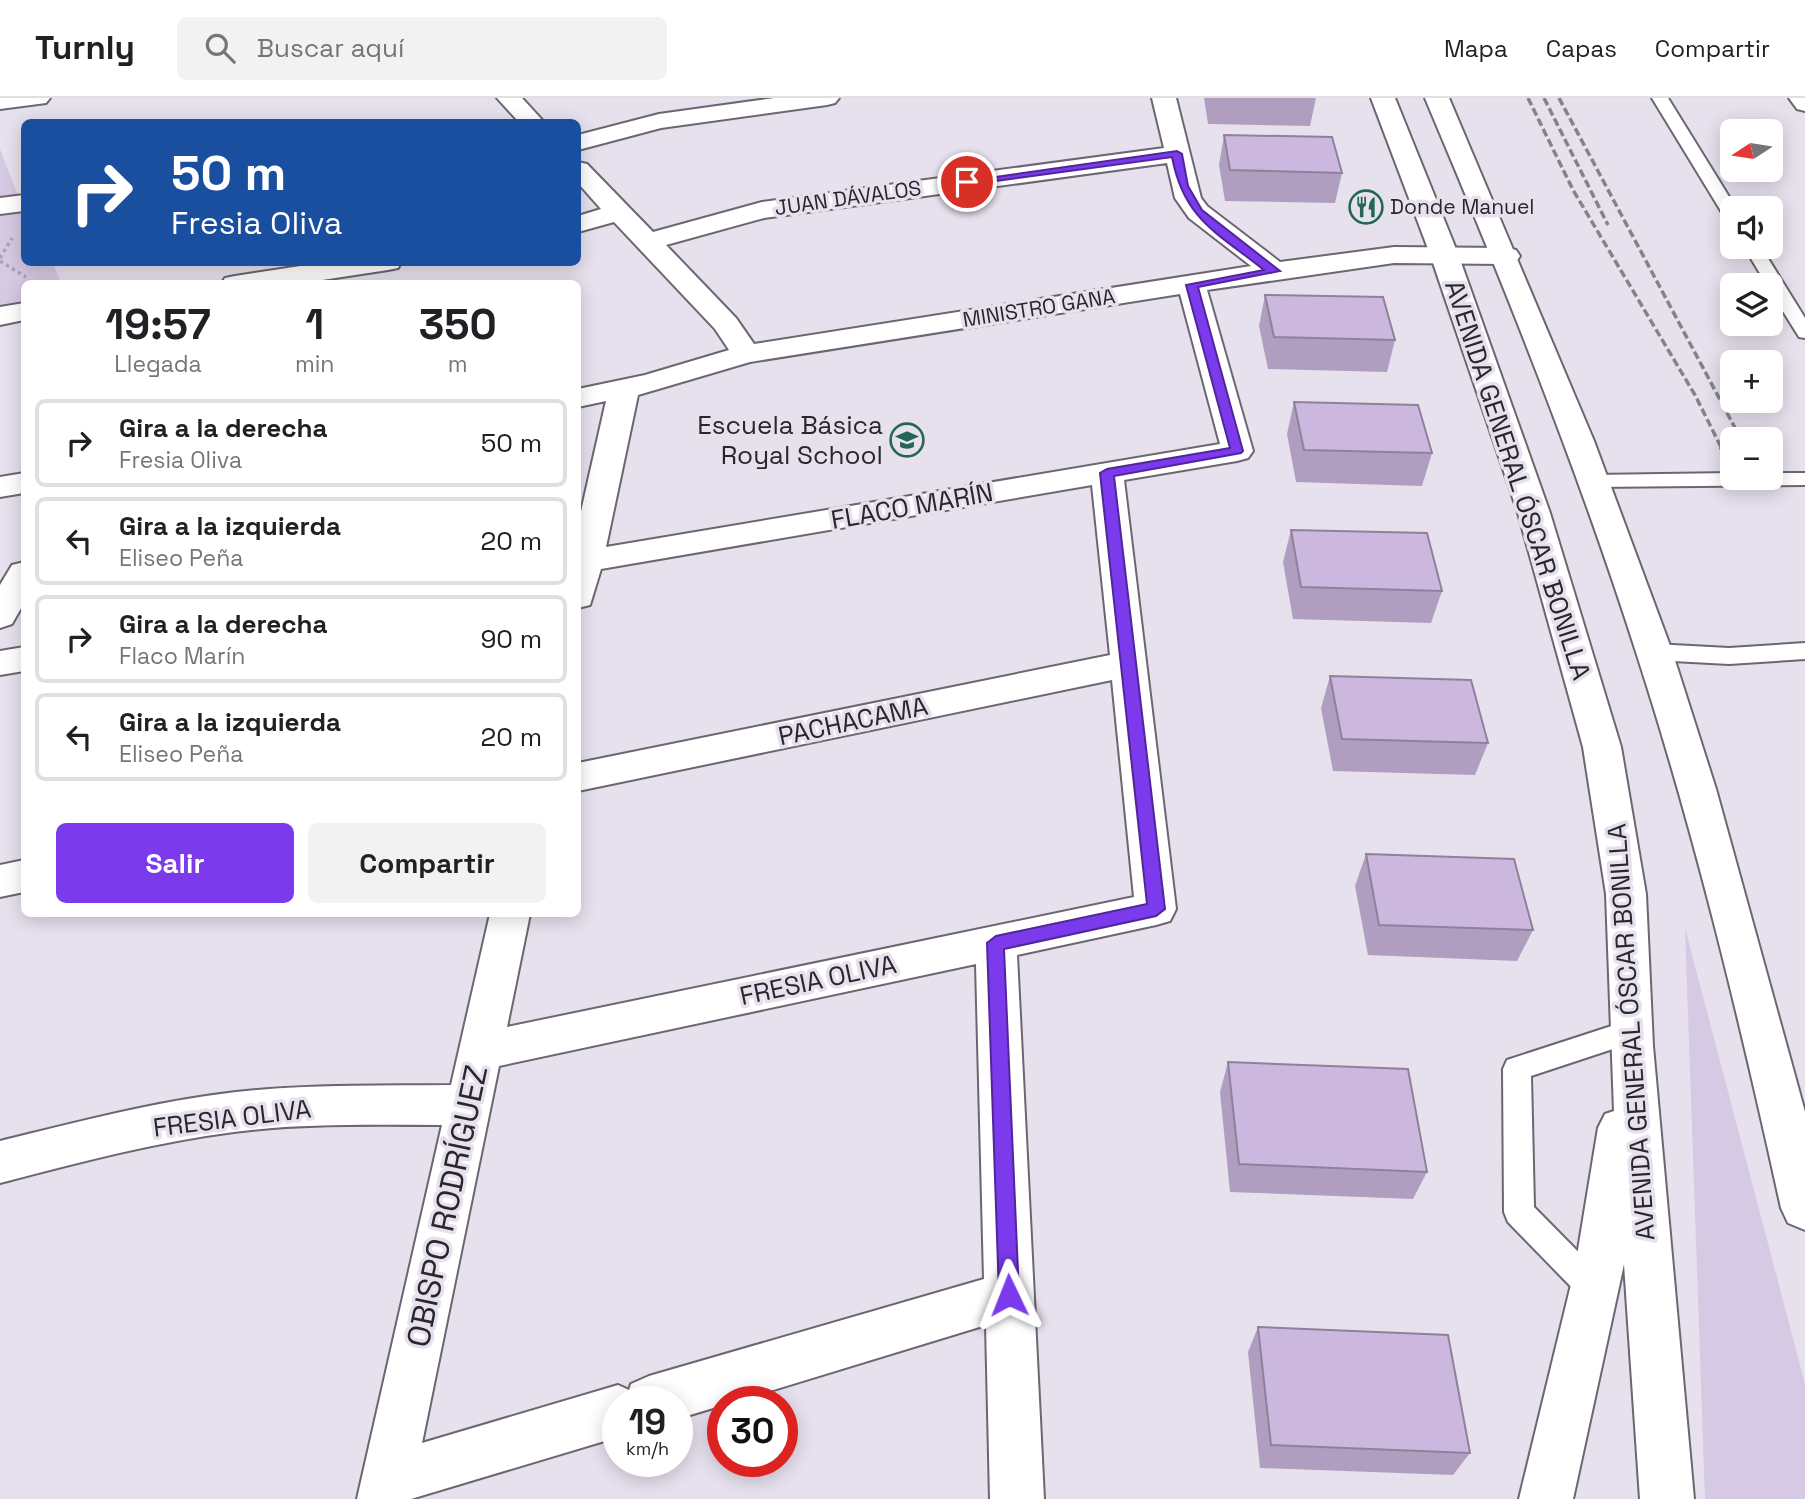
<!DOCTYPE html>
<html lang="es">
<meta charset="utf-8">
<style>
:root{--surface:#fff;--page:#f2f2f2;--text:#202124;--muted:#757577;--line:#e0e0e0;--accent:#7c3aed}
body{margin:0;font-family:"Space Grotesk",sans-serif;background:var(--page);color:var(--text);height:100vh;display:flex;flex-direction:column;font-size:26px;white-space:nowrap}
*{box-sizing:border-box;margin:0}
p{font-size:23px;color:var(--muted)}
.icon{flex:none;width:38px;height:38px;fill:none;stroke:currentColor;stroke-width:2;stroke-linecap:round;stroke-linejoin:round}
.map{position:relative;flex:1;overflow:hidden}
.side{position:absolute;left:21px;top:182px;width:560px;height:637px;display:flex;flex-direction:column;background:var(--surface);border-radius:10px;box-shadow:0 4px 18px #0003}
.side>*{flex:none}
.top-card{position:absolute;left:21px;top:21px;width:560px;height:147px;border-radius:10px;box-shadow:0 4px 18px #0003;background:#1a4fa0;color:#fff;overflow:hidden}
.needle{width:46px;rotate:258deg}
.buttons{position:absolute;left:1720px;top:21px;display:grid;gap:14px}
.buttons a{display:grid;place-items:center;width:63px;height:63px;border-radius:10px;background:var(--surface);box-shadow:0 4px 18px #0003;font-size:35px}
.speed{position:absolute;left:602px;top:1288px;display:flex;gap:14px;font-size:35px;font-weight:700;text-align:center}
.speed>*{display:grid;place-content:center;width:91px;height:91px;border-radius:50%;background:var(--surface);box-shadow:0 4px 18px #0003;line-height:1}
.speed small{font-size:18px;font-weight:400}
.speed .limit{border:10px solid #d22;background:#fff;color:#111}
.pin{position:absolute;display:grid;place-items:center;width:60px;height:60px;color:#fff;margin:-30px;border:4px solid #fff;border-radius:50%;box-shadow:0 2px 7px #0007}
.me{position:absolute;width:77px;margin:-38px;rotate:358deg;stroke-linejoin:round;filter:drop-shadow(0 0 5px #0008)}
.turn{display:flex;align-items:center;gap:24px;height:147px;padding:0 35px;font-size:32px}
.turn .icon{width:91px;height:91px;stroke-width:2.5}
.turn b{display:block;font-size:49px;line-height:60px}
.eta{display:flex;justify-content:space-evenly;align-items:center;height:119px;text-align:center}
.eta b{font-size:42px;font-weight:800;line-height:49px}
.cta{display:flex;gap:14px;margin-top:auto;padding:14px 35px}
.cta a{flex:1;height:80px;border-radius:10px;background:var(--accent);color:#fff;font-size:28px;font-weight:800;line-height:80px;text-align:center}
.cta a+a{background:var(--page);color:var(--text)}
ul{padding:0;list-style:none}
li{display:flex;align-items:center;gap:21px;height:88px;margin:0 14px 10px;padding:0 21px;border:4px solid var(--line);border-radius:10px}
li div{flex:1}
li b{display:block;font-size:26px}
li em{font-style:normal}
header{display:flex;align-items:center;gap:42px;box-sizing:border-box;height:98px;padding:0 35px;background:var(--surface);border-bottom:2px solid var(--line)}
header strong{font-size:33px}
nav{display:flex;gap:38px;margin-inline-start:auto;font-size:24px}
.search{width:490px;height:63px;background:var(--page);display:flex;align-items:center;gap:18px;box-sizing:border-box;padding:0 24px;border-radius:10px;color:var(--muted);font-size:26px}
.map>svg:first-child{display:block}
.green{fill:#d6c9e3}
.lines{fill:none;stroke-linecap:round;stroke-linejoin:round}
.lane-casing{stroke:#6c6671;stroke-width:4}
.street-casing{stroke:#6c6671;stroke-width:4}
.secondary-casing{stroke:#6c6671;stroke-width:4}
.highway-casing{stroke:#6c6671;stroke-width:4}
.path{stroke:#aaa5af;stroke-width:3.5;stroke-dasharray:3.5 3.5;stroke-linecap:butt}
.lane{fill:#fff;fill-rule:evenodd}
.street{fill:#fff;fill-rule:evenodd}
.secondary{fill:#fff;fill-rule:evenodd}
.highway{fill:#fff;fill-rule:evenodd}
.rail-far1{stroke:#86818a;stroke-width:3.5;stroke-dasharray:8 3.5;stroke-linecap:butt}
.rail{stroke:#86818a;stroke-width:5;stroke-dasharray:10 5;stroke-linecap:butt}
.wall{fill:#af9ec0}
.building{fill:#ccb8df;stroke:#8f819c;stroke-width:2}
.route{fill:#7c3aed;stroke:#51269a;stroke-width:2}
.labels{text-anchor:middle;stroke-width:7;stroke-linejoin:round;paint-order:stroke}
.far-street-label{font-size:21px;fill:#2a272c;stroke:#e7e1ee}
.far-poi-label{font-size:21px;fill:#2a272c;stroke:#e7e1ee;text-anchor:start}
.poi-label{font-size:26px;fill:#2a272c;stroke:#e7e1ee;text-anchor:end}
.street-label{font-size:26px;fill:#2a272c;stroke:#e7e1ee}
.near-street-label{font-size:32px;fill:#2a272c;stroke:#e7e1ee}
</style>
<header>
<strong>Turnly</strong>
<div class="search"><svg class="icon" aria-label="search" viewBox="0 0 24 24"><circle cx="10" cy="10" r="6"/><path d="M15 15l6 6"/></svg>Buscar aquí</div>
<nav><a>Mapa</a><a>Capas</a><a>Compartir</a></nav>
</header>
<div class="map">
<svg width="1805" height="1401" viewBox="0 0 1805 1401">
<rect width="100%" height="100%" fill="#e7e1ee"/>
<path class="green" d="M 0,51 L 20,102 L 0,105 Z
M 24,110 L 24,164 L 53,165 L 61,185 L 24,186 L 24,211 L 0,214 L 0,114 Z
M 1685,830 L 1805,1286 L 1805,1401 L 1705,1401 Z"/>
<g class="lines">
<defs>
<path id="lane" d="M 1652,0 L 1668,0 L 1736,110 L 1732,110 L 1732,123 L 1724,118 Z
M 1744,149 L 1761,149 L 1805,220 L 1805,240 L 1799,239 L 1771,194 L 1771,187 L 1767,187 Z
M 1732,375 L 1732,380 L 1771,380 L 1771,375 L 1805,375 L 1805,387 L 1592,389 L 1582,383 L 1592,377 Z
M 1805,545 L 1805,561 L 1729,566 L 1654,562 L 1646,560 L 1643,554 L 1646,548 L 1654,546 L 1729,550 Z
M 1630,922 L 1640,926 L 1644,934 L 1640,942 L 1531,978 L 1534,1109 L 1606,1182 L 1611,1192 L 1606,1202 L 1595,1207 L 1584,1202 L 1508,1124 L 1504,1114 L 1503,971 L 1507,962 Z"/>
<path id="street" d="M 0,0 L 50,0 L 46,5 L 0,11 Z
M 497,0 L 522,0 L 544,24 L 519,24 Z
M 774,0 L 839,0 L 835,5 L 827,7 L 661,30 L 578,52 L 578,37 L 659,16 Z
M 1152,0 L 1176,0 L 1201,100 L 1207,108 L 1280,164 L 1394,149 L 1506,150 L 1516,152 L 1520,158 L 1516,164 L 1506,166 L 1394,165 L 1207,192 L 1253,353 L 1248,360 L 1237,363 L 1124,382 L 1176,811 L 1170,823 L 1156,827 L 1017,857 L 1044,1401 L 990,1401 L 986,1227 L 734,1304 L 723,1304 L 723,1307 L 677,1321 L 677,1304 L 618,1304 L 618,1339 L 411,1401 L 357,1401 L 442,1027 C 373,1027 303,1025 234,1034 C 155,1044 77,1065 0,1085 L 0,1043 C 78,1024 156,1003 236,994 C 308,986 379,988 451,987 L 490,816 L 530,816 L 507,929 L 1134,799 L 1112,582 L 578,693 L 578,665 L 1110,557 L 1092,387 L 601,471 L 590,507 L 578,510 L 578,427 L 606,303 L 578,309 L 578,291 L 645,277 L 729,252 L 715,231 L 614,124 L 578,134 L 578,118 L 601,111 L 578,85 L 578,64 L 587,66 L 653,134 L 762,104 L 1164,50 ZM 1167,65 L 1175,100 L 1189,120 L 1251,168 L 754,246 L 736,220 L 666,147 L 764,120 ZM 1180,196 L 1220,346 L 606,449 L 638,297 L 750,264 ZM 976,866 L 984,1181 L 649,1278 L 631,1286 L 629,1292 L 618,1287 L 422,1345 L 499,968 Z
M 24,97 L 24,113 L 0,116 L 0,100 Z
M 327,164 L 401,164 L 398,170 L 388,172 L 296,186 L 221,186 L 225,180 L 235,178 Z
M 24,205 L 24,222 L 0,227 L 0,209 Z
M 24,375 L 24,395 L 0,399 L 0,379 Z
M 24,464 L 24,505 L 12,526 L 0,530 L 0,487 L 12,467 Z
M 24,549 L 24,573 L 0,577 L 0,553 Z
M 24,762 L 24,794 L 0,799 L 0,767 Z"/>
<path id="secondary" d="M 1371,0 L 1395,0 L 1458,156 L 1550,415 L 1621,649 L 1646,796 L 1653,948 L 1694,1401 L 1640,1401 L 1624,1166 L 1573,1401 L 1519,1401 L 1575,1170 L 1598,1030 L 1605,1016 L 1614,1013 L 1606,796 L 1583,649 L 1518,415 L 1430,156 Z
M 1425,0 L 1449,0 L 1594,343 L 1672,553 L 1716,691 L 1805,1014 L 1805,1132 L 1788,1125 L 1781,1110 C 1740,923 1695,736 1636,554 C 1576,366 1502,182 1425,0 Z"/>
<path id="highway" d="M 1789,0 L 1805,0 L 1805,13 L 1797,11 Z"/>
</defs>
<use href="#lane" class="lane-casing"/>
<use href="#street" class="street-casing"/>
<use href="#secondary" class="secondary-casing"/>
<use href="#highway" class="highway-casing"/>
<path class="path" d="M 0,160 L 12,140
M 0,163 L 26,179"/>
<use href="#lane" class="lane"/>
<use href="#street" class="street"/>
<use href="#secondary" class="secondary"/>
<use href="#highway" class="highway"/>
<path class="rail-far1" d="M 1528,0 L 1573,92 L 1695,297 L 1722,351
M 1544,0 L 1608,127
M 1559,0 L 1741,341"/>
<path class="rail" d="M 1721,349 L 1732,371"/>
</g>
<path class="wall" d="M 1204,0 L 1316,0 L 1310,28 L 1208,26 Z
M 1224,37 L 1342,75 L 1335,105 L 1225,103 L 1219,67 Z
M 1358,96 L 1378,105 L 1376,113 L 1358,112 L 1356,105 Z
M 1265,197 L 1395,242 L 1387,274 L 1268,271 L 1259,228 Z
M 1294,304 L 1432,355 L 1422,388 L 1296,384 L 1287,336 Z
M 1291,432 L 1442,493 L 1431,525 L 1293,521 L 1283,464 Z
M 1330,578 L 1488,645 L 1475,677 L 1333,673 L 1321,610 Z
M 1366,756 L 1533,832 L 1517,863 L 1368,857 L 1355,788 Z
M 1228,964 L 1427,1074 L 1413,1101 L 1230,1094 L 1220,994 Z
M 1258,1229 L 1470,1355 L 1453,1377 L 1260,1370 L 1248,1254 Z"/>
<path class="building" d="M 1224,37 L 1332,39 L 1342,75 L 1230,72 Z
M 1358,96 L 1375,96 L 1378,105 L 1360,104 Z
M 1265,197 L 1383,199 L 1395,242 L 1274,239 Z
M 1294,304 L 1418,307 L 1432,355 L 1304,352 Z
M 1291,432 L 1427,435 L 1442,493 L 1301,489 Z
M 1330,578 L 1471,582 L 1488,645 L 1342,641 Z
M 1366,756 L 1514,761 L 1533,832 L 1379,827 Z
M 1228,964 L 1408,971 L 1427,1074 L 1239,1066 Z
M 1258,1229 L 1448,1237 L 1470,1355 L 1271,1347 Z"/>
<path class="route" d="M 1177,53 L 1182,56 L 1188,88 L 1202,112 L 1280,173 L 1198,189 L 1243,353 L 1241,355 L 1114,378 L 1165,811 L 1156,818 L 1004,851 L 1019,1197 L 1016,1203 L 1009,1206 L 1002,1203 L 999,1197 L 987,845 L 996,838 L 1147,806 L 1100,375 L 1107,371 L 1230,350 L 1186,187 L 1264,172 C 1218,135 1184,122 1172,59 L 967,87 L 961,84 Z"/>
<defs>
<symbol id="restaurant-ring" viewBox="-11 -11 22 22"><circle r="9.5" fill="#e7e1ee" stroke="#246656" stroke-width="1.5"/><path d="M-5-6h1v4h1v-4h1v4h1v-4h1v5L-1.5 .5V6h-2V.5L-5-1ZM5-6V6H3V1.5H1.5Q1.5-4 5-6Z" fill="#246656"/></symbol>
<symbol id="school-ring" viewBox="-11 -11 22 22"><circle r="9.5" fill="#e7e1ee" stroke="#246656" stroke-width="1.5"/><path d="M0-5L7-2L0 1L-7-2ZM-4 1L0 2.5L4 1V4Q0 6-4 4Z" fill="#246656"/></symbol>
</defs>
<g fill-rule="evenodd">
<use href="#restaurant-ring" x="1347" y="90" width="38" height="38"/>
<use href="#school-ring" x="888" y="323" width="38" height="38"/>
</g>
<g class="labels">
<g class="far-street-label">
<text transform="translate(848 100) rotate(-8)" y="7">JUAN DÁVALOS</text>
<text transform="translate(1039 210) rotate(-9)" y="7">MINISTRO GANA</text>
</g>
<g class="far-poi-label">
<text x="1390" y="116">Donde Manuel</text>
</g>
<g class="poi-label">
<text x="883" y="336">Escuela Básica<tspan x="883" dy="30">Royal School</tspan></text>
</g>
<g class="street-label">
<text transform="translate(1518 382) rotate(72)" y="9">AVENIDA GENERAL ÓSCAR BONILLA</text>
<text transform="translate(912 408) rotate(-10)" y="9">FLACO MARÍN</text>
<text transform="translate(853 623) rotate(-12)" y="9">PACHACAMA</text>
<text transform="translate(818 882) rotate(-12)" y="9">FRESIA OLIVA</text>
<text transform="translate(1631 934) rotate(-94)" y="9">AVENIDA GENERAL ÓSCAR BONILLA</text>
<text transform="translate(232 1020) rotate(-7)" y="9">FRESIA OLIVA</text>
</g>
<g class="near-street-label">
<text transform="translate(447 1108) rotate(-78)" y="11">OBISPO RODRÍGUEZ</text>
</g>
</g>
</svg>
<div class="buttons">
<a><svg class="needle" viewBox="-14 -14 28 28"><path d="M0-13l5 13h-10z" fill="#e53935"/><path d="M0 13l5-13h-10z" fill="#757577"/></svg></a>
<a><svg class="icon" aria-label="sound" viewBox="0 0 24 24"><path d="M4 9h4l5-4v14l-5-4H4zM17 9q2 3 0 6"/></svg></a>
<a><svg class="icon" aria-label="layers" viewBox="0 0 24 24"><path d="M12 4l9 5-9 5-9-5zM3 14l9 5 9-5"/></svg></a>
<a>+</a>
<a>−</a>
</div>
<div class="speed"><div>19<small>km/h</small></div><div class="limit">30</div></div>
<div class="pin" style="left:967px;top:84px;background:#d93025"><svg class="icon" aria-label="arrive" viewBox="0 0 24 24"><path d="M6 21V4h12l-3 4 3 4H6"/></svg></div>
<svg class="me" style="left:1009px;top:1197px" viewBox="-20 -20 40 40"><path d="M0-17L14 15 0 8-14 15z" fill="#7c3aed" stroke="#fff" stroke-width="4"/></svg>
<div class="top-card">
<div class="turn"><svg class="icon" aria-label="right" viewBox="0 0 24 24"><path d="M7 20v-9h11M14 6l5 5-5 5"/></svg><div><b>50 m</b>Fresia Oliva</div></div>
</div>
<section class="side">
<div class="eta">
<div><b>19:57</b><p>Llegada</p></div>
<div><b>1</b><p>min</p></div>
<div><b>350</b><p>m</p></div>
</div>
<ul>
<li><svg class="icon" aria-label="right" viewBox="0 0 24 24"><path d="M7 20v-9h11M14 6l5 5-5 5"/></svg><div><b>Gira a la derecha</b><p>Fresia Oliva</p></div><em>50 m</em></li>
<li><svg class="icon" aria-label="left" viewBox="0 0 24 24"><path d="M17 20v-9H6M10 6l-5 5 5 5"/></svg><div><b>Gira a la izquierda</b><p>Eliseo Peña</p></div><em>20 m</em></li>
<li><svg class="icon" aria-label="right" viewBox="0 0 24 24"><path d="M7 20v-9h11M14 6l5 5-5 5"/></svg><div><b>Gira a la derecha</b><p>Flaco Marín</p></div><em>90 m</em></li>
<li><svg class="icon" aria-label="left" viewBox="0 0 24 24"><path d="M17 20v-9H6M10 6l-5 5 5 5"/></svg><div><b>Gira a la izquierda</b><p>Eliseo Peña</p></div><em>20 m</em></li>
</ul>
<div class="cta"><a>Salir</a><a>Compartir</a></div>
</section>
</div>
